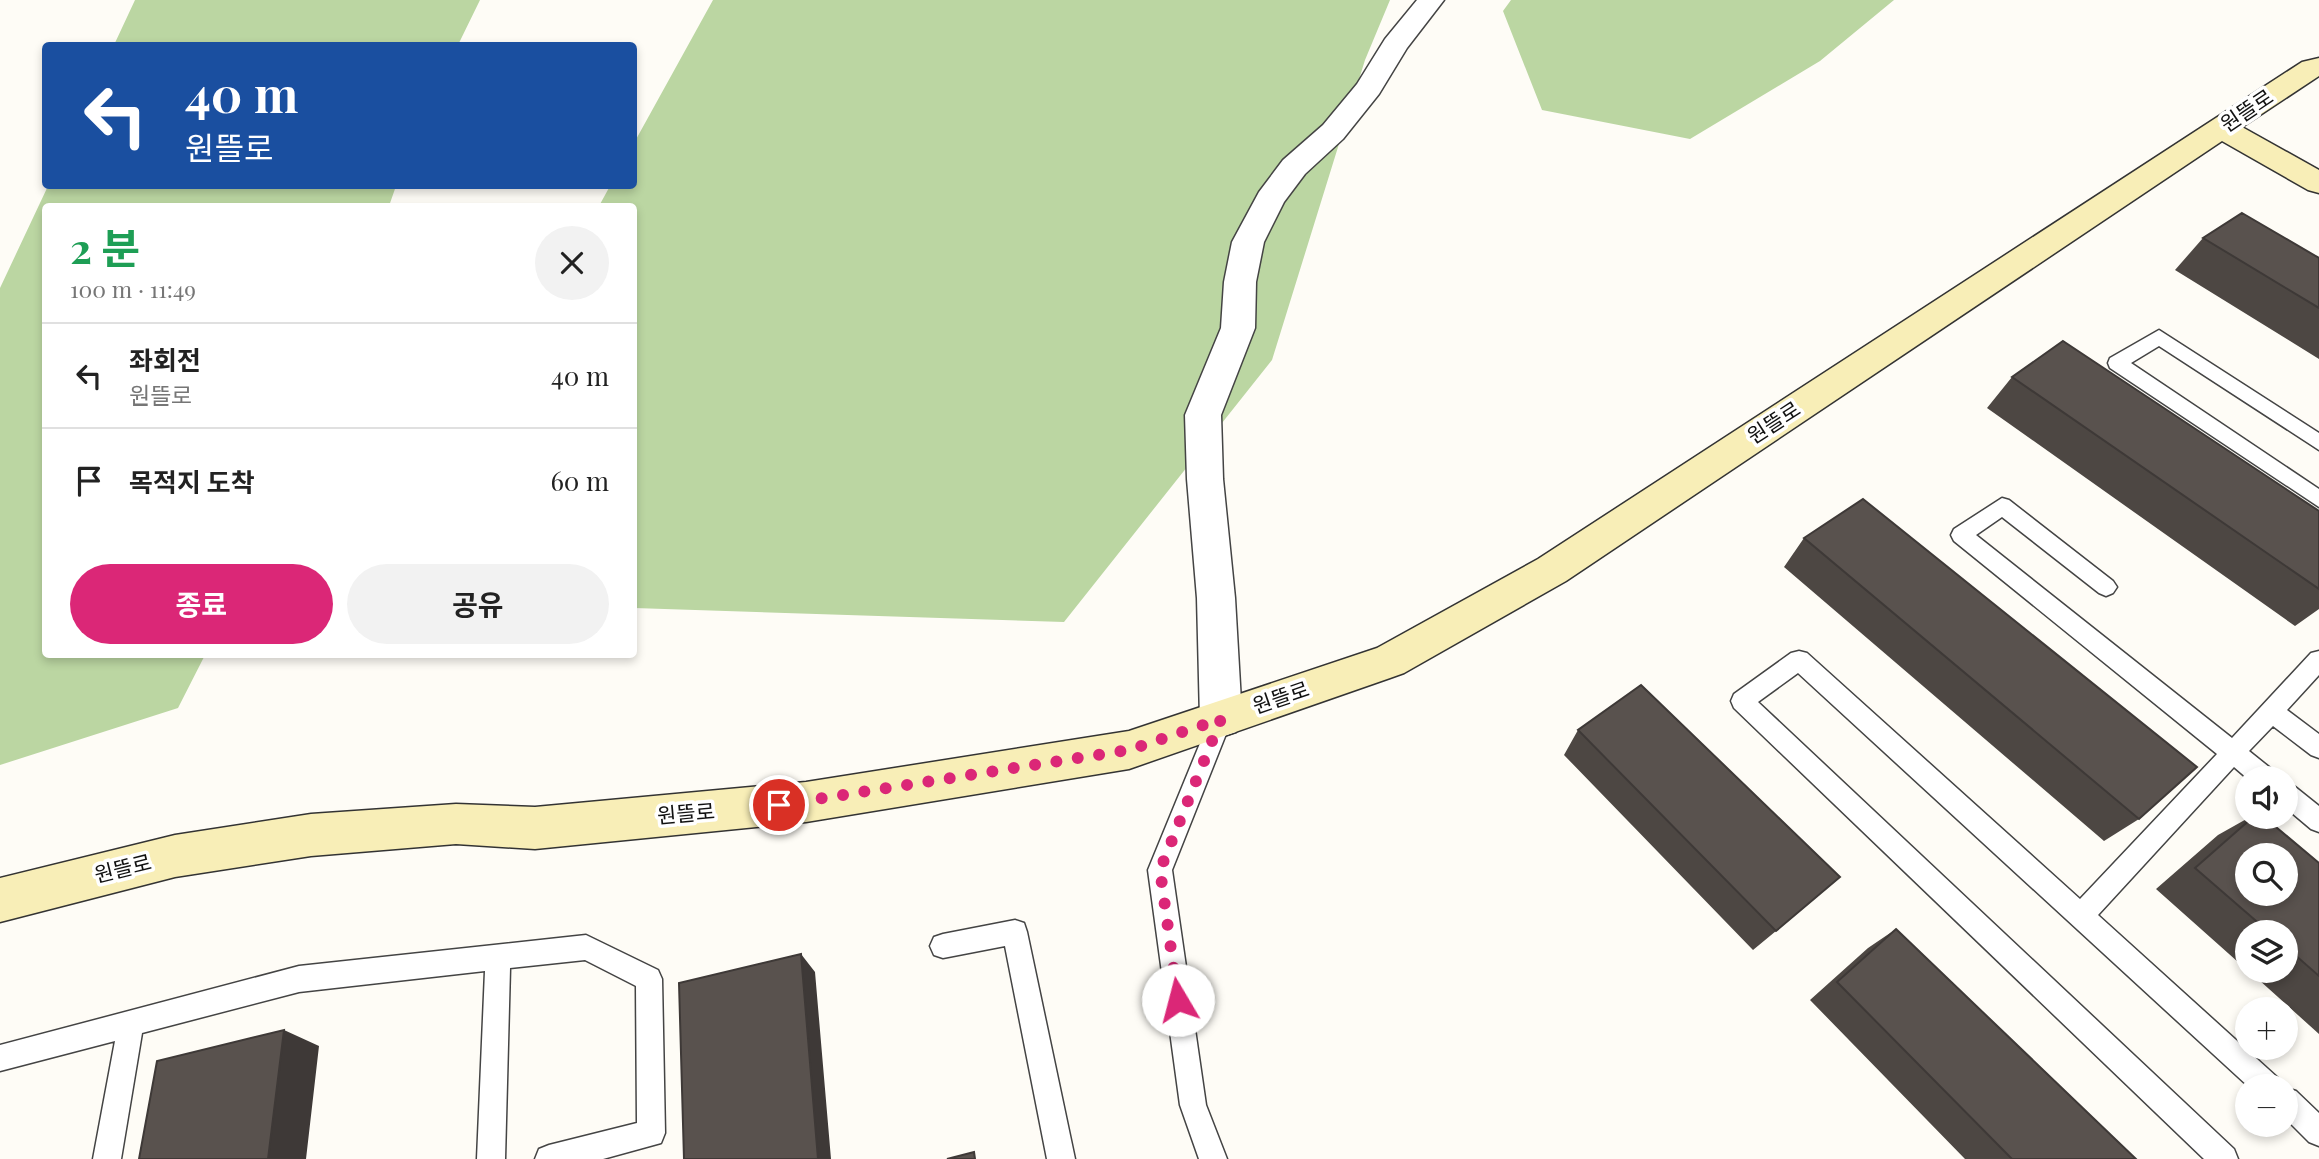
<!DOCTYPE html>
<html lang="ko">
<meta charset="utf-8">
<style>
:root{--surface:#fff;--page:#f2f2f2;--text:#222;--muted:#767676;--line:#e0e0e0;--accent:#db2777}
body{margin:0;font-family:"Playfair Display","Noto Sans KR",serif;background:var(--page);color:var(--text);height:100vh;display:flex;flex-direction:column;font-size:26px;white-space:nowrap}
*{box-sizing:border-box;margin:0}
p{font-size:23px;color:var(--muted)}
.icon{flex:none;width:38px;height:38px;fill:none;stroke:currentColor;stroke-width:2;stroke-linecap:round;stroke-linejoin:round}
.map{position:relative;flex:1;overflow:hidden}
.sheet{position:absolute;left:42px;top:203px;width:595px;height:455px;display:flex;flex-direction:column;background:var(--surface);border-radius:7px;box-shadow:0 4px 10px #0003}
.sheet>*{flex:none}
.guide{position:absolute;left:42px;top:42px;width:595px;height:147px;border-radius:7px;box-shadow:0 4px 10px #0003;background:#1a4fa0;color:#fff;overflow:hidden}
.tools{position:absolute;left:2235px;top:766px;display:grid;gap:14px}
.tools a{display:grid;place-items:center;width:63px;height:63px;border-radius:50%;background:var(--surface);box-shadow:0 4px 10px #0003;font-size:35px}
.pin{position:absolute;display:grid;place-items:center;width:60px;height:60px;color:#fff;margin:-30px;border:4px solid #fff;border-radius:50%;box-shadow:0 2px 7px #0007}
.me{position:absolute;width:77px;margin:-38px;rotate:352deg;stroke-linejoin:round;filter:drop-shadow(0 0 5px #0008)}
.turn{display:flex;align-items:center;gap:24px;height:147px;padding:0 28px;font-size:32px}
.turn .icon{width:91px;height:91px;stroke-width:2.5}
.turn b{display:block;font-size:49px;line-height:60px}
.round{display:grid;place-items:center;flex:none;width:74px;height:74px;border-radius:37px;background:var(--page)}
.summary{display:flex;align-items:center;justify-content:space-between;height:119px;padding:0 28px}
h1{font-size:42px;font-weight:700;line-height:52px;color:#1e9e55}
.primary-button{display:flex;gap:14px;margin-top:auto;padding:14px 28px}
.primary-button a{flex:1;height:80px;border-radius:42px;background:var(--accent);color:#fff;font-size:28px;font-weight:700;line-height:80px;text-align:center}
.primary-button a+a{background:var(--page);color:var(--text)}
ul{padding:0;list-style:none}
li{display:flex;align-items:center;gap:21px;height:105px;padding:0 28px;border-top:2px solid var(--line)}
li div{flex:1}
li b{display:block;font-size:26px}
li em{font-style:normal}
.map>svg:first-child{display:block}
.forest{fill:#bbd6a2}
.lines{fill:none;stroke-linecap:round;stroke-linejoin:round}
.lane-casing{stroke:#444;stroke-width:3}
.street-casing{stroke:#444;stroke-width:3}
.secondary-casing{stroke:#333;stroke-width:3}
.lane{fill:#fff;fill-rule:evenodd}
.street{fill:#fff;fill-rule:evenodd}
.secondary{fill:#f8eeb7;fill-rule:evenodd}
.wall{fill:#4d4743}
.shaded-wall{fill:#3e3937}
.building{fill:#59524e;stroke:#3e3937;stroke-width:2;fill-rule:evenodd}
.route{stroke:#db2777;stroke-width:12;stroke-dasharray:0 21.6}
.labels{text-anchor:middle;stroke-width:7;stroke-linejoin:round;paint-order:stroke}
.street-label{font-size:21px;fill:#111;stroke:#fff}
</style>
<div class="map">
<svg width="2319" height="1159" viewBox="0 0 2319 1159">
<rect width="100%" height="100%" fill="#fefcf6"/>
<path class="forest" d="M 135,0 L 480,0 L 458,45 L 114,45 Z
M 713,0 L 1390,0 L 1365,60 L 1272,360 L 1064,622 L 634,608 L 634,206 L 599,206 L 610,186 L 634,186 L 634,143 Z
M 1511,0 L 1894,0 L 1820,61 L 1690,139 L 1542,110 L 1503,11 Z
M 48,186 L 396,186 L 389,206 L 46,206 L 46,654 L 205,655 L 178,708 L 0,765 L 0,288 Z"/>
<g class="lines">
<defs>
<path id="lane" d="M 2159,330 L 2319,433 L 2319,450 L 2159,346 L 2131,363 L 2319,489 L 2319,507 L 2110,368 L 2108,363 L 2110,358 Z
M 2002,498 L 2009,500 L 2113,581 L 2117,587 L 2113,593 L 2106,596 L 2099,593 L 2002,517 L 1976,535 L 2232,738 L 2311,653 L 2319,651 L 2319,675 L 2287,710 L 2319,734 L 2319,758 L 2311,755 L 2273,726 L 2249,751 L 2274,771 L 2278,779 L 2248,779 L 2234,767 L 2098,915 L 2278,1078 L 2282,1087 L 2249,1087 L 1798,673 L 1758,702 L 2234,1149 L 2238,1159 L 2204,1159 L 1734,708 L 1731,701 L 1734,694 L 1791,653 L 1799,651 L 1807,653 L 2080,899 L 2217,754 L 1954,541 L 1951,535 L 1954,529 Z
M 1221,709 L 1229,712 L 1232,719 L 1172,870 L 1206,1105 L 1227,1159 L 1199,1159 L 1180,1105 L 1148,870 L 1210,719 L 1213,712 Z
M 2286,783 L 2294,786 L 2319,806 L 2319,832 L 2311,829 L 2286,808 Z
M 1015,920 L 1024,923 L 1027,932 L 1075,1159 L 1047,1159 L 1005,946 L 943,958 L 934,955 L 930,946 L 934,937 L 943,934 Z
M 586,935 L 658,970 L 662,979 L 665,1133 L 661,1143 L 603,1159 L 535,1159 L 539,1149 L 549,1145 L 637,1123 L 636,986 L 585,960 L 510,968 L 505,1159 L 477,1159 L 485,971 L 299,992 L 142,1033 L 121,1159 L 93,1159 L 115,1041 L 0,1071 L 0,1045 L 299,966 Z
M 2286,1088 L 2296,1091 L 2319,1113 L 2319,1146 L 2309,1142 L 2286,1119 Z"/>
<path id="street" d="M 1417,0 L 1444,0 L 1407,48 L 1379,94 L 1343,139 L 1305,174 L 1284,202 L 1264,242 L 1256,282 L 1255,328 L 1221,415 L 1223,479 L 1235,598 L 1242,719 L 1236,732 L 1221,737 L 1206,732 L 1200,719 L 1197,598 L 1187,479 L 1185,415 L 1221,328 L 1224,282 L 1232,242 L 1259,192 L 1283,160 L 1323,125 L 1357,84 L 1385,39 Z"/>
<path id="secondary" d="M 2319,58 L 2319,76 L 2242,127 L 2319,170 L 2319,193 L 2308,190 L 2222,141 L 1566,581 L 1404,673 L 1390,678 L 1129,769 L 806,822 L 535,849 L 456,844 L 311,856 L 175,877 L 0,922 L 0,878 L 175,835 L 311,814 L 456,804 L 535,807 L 806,782 L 1129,731 L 1377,648 L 1538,559 L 2302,62 Z"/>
</defs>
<use href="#lane" class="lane-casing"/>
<use href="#street" class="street-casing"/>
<use href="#secondary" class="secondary-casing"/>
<use href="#lane" class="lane"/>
<use href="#street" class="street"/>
<use href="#secondary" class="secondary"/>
</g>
<path class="wall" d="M 2203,238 L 2319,258 L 2319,359 L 2175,270 Z
M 2012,377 L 2319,511 L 2319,609 L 2295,626 L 1987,408 Z
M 1804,538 L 2139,819 L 2104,841 L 1784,567 Z
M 1578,730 L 1776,931 L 1753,950 L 1564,755 Z
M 2250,817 L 2264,817 L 2319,863 L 2319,1034 L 2249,971 L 2286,971 L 2286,933 L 2247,933 L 2247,970 L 2156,889 L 2218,835 Z
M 1896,929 L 2136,1159 L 1965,1159 L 1810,1000 L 1868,948 Z"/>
<path class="shaded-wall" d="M 801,954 L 815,972 L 831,1159 L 818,1159 Z
M 284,1030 L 319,1046 L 306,1159 L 268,1159 Z"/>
<path class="building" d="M 2242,213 L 2319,258 L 2319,308 L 2203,238 Z
M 2063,341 L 2319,511 L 2319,589 L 2012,377 Z
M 1863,499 L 2197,767 L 2139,819 L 1804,538 Z
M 1641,685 L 1840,877 L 1776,931 L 1578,730 Z
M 2253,817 L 2264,817 L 2319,863 L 2319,976 L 2286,947 L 2286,933 L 2270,933 L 2195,868 ZM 2247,856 L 2286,856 L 2286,894 L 2247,894 Z
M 1896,929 L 2136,1159 L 2012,1159 L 1837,982 Z
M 801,954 L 818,1159 L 684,1159 L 679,983 Z
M 284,1030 L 268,1159 L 139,1159 L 157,1061 Z
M 974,1152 L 975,1159 L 947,1159 Z"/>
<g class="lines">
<path class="route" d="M 779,805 L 1129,750 L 1221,719 L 1160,870 L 1178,1000"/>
</g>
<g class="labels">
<g class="street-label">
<text transform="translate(2247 111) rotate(-34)" y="7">원뜰로</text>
<text transform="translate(1774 423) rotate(-33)" y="7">원뜰로</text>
<text transform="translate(1281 698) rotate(-19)" y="7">원뜰로</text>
<text transform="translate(686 814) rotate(-5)" y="7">원뜰로</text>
<text transform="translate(123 869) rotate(-14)" y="7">원뜰로</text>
</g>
</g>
</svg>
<div class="tools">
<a><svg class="icon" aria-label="sound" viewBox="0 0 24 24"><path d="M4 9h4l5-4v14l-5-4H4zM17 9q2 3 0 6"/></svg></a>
<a><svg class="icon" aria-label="search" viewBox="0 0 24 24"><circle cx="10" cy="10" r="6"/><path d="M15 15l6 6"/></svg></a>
<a><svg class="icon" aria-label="layers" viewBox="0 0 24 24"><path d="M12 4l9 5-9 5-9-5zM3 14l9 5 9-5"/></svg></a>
<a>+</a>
<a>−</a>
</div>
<div class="pin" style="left:779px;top:805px;background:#d93025"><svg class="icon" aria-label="arrive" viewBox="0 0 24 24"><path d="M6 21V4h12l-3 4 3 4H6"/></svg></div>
<svg class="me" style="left:1178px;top:1000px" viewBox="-20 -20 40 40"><circle r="19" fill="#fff"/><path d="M0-13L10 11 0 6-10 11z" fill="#db2777"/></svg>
<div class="guide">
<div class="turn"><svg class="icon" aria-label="left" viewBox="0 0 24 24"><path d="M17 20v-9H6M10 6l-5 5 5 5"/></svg><div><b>40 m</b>원뜰로</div></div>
</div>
<section class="sheet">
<div class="summary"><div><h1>2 분</h1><p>100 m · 11:49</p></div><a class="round"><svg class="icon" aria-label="close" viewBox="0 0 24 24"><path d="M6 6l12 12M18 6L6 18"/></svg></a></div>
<ul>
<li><svg class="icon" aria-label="left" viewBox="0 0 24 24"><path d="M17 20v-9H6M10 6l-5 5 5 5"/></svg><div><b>좌회전</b><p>원뜰로</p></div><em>40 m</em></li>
<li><svg class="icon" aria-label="arrive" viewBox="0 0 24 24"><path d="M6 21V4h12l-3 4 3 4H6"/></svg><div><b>목적지 도착</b></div><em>60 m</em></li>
</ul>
<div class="primary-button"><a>종료</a><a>공유</a></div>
</section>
</div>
